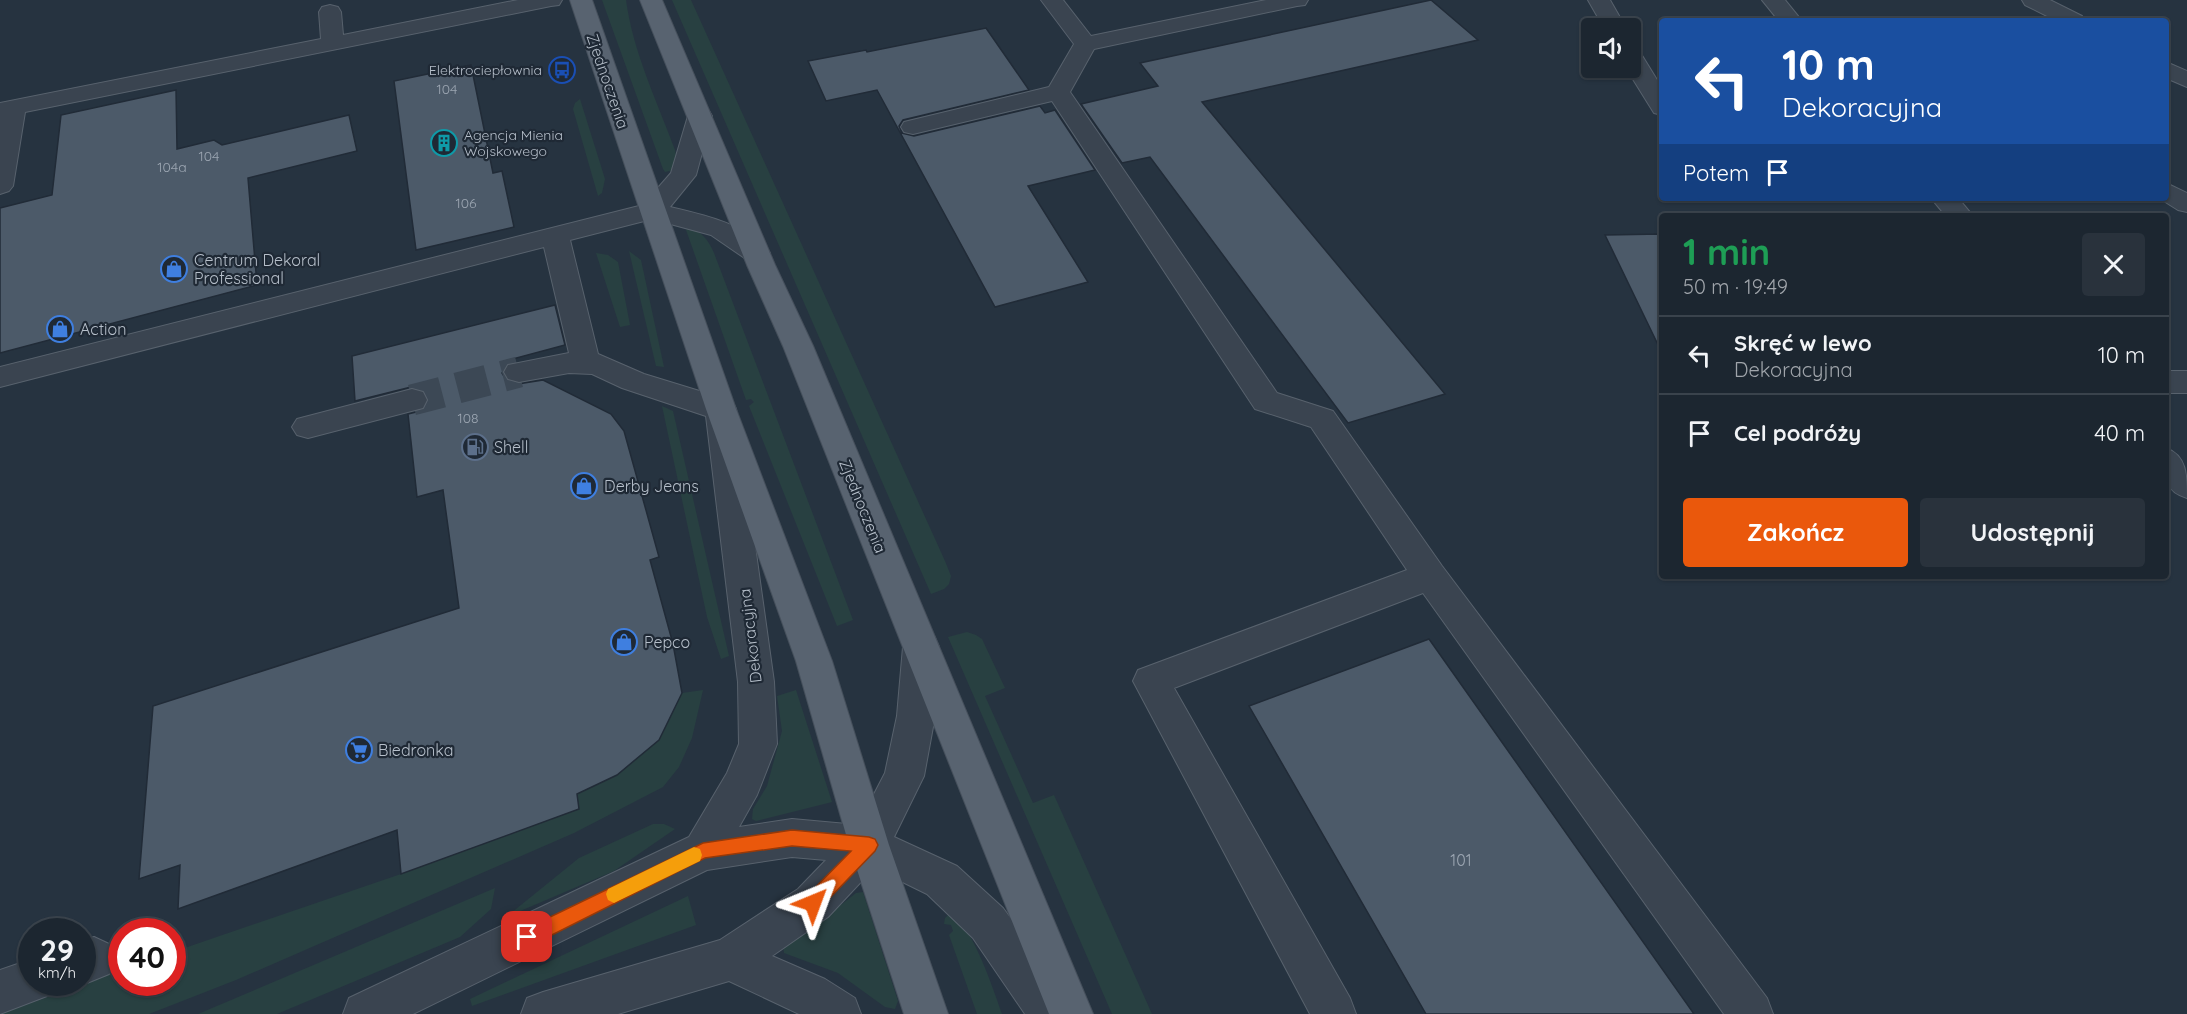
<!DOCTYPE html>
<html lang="pl">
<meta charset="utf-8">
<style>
:root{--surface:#1c2630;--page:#29323c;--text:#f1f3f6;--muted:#a0a5ab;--line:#3a434c;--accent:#ea580c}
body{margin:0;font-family:Quicksand,sans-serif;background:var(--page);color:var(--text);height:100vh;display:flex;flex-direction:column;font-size:22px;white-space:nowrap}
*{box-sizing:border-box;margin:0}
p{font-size:20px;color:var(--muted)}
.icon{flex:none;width:33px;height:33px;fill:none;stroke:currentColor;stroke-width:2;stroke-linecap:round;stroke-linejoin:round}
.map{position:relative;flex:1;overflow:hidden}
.sheet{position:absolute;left:1659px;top:213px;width:510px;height:366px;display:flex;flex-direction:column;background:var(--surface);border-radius:6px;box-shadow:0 2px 4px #0004,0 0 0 2px var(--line)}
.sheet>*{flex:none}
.top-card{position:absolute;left:1659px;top:18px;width:510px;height:183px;border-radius:6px;box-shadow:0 2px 4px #0004,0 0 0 2px var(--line);background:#1a4fa0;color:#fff;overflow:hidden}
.fabs{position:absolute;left:1581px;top:18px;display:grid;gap:12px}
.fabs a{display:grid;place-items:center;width:60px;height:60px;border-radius:6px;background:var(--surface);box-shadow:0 2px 4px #0004,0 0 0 2px var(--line);font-size:30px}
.speed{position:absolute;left:18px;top:918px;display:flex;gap:12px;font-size:30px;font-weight:700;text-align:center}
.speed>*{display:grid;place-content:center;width:78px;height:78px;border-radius:50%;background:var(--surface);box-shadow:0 2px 4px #0004,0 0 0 2px var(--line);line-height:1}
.speed small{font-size:15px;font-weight:400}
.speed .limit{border:9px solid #d22;background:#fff;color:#111}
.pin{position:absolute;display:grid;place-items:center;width:51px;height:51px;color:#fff;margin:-26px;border-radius:12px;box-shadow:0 3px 9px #0006}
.me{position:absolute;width:66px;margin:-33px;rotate:44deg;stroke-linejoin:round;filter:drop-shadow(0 0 4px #0008)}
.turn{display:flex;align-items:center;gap:21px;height:126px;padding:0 24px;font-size:27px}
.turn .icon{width:78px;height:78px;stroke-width:2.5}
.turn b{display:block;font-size:42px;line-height:51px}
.then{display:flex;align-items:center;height:57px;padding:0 24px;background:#0003;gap:12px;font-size:22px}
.round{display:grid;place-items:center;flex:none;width:63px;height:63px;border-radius:6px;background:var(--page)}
.overview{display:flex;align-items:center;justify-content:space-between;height:102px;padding:0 24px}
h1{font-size:36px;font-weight:700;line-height:45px;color:#1e9e55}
.button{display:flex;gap:12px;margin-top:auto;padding:12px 24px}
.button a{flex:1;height:69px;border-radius:6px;background:var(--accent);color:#fff;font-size:24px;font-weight:700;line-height:69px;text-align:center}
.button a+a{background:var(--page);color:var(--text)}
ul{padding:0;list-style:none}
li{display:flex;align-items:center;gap:18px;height:78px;padding:0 24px;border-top:2px solid var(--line)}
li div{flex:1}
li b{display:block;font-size:22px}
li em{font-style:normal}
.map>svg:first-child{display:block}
.green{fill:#284041}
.building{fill:#4c5a69;stroke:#212b37;stroke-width:1.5}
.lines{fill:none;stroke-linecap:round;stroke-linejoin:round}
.minor-tunnel{stroke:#3c4855;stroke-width:31;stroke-dasharray:31 16;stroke-linecap:butt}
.minor-casing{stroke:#58626d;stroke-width:2}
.major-casing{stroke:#46505c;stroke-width:2}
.minor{fill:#3a4450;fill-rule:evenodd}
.major{fill:#586370;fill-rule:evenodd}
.route{fill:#ea580c;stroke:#983908;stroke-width:1.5}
.slow{fill:#f59e0b}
.labels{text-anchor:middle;stroke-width:4.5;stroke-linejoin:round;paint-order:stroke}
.far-poi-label{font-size:14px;fill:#b6bfca;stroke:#1f2935;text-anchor:end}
.number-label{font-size:14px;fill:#9ca6b2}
.street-label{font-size:16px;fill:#b6bfca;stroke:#1f2935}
.poi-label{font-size:16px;fill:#b6bfca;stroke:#1f2935;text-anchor:start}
.near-number-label{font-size:16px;fill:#9ca6b2}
</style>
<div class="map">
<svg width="2187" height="1014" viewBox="0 0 2187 1014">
<rect width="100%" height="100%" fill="#263340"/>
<path class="green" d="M 602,0 L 626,0 C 633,52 657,101 675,150 L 677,160 L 674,170 L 665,172 L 663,169 Z
M 672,0 L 691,0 L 945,561 L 951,576 L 949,584 L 944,589 L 931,594 Z
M 580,99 L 605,179 L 602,193 L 598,196 L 573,109 L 575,103 Z
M 688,227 C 701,230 709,241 714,253 L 853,620 L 837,626 L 749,406 L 754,402 L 751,399 L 746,400 L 691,244 L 686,230 Z
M 629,251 L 641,260 L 664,367 L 656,366 Z
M 596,253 L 608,255 L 618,262 L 630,325 L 620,327 Z
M 662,406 L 673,411 L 729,656 L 721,659 L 707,617 Z
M 967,632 L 976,635 L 982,639 L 1005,688 L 985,696 L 1033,803 L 1054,795 L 1152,1014 L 1112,1014 L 948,637 Z
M 703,690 L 692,738 L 679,767 L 663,787 L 574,833 L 236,980 L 149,1014 L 1,1014 L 121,970 L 122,982 L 172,982 L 173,952 L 401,874 L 579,809 L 577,794 L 659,740 L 682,693 Z
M 796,690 L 832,802 L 756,821 L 752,819 L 753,809 L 767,786 L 782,731 L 777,696 Z
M 653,824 L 664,824 L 675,829 L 614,871 L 506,917 L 579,858 Z
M 495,888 L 491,909 L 460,937 L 277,1014 L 198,1014 Z
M 863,892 L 898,1001 L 895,1009 L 885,1007 L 838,973 L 784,953 L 783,944 L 822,920 L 856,893 Z
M 688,896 L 696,925 L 472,1006 L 470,999 Z
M 951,912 C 974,930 992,986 1002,1014 L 977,1014 L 949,935 L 953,931 L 951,925 L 944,924 L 945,918 Z"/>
<path class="building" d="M 1431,0 L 1478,40 L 1202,102 L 1445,394 L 1348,423 L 1150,157 L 1122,163 L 1081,104 L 1158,86 L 1140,63 Z
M 986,28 L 1029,90 L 903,120 L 899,126 L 902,133 L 914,136 L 1040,106 L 1045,113 L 1055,110 L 1095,170 L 1028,186 L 1088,282 L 995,307 L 877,90 L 826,101 L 808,61 L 866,50 L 867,52 Z
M 471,65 L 493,173 L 502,171 L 514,227 L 416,250 L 394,81 Z
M 176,90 L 177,149 L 214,140 L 222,145 L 349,115 L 357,151 L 248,178 L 257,285 L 0,353 L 0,208 L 52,195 L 61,115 Z
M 1662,234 L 1662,353 L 1605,235 Z
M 555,305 L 565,345 L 505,361 L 509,363 L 502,373 L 507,381 L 518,384 L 543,380 L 611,414 L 624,431 L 659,557 L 650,560 L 673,644 L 682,693 L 659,740 L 617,775 L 577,794 L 579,809 L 401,874 L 397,830 L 178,909 L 180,865 L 139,879 L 153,706 L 459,608 L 443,490 L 417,497 L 408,414 L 424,410 L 429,399 L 424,390 L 411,387 L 355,401 L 352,356 Z
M 1429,639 L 1694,1014 L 1426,1014 L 1249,706 Z"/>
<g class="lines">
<path class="minor-tunnel" d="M 412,400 L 519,372"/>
<defs>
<path id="minor" d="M 518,0 L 562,0 L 559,5 L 551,6 L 25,112 L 13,186 L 9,191 L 0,194 L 0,103 L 321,39 L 319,12 L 322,7 L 330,5 L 338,7 L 341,12 L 343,35 Z
M 1041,0 L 1063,0 L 1091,36 L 1266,0 L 1308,0 L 1305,5 L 1297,6 L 1094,49 L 1070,92 L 1277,393 L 1333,411 L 1442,566 L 1767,998 L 1773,1014 L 1724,1014 L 1423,593 L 1174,688 L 1350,998 L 1356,1014 L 1310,1014 L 1133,681 L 1138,670 L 1407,570 L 1311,427 L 1255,409 L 1052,101 L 913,134 L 904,132 L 901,127 L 904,122 L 1049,87 L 1074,44 Z
M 1588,0 L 1610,0 L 1626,28 L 1604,28 Z
M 1762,0 L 1785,0 L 1802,21 L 1779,21 Z
M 2022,0 L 2050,0 L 2082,16 L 2085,21 L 2057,21 L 2025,5 Z
M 1630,47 L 1638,49 L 1662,88 L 1662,115 L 1654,113 L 1626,68 L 1630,68 Z
M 2166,62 L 2187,71 L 2187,87 L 2166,78 Z
M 700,109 L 709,111 L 712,116 L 696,175 L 670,207 C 700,214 751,225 770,253 L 766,259 L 756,262 L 746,259 L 711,235 L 652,219 L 570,240 L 598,354 L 644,374 L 732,401 L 736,409 L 774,682 L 777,744 L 757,795 L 739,827 L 792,819 L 858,825 L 885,773 L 897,716 L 903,647 L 908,636 L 921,632 L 934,636 L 939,647 L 935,716 L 924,776 L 894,837 L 957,866 L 1003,908 L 1068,998 L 1074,1014 L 1025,1014 L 973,938 L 927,894 L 874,868 L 828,917 L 772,956 L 825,979 L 855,998 L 861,1014 L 799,1014 L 729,981 L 618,1014 L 521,1014 L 527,998 L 543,992 L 720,940 L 798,889 L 826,860 L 792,857 L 707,870 L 413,1014 L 343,1014 L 349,998 L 689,837 L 727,773 L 739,744 L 738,682 L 706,416 L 622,388 L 592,374 L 569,373 L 519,382 L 508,379 L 504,372 L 508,365 L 569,353 L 544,247 L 0,387 L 0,367 L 643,205 L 671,173 L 688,116 L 691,111 Z
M 2166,183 L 2187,193 L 2187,212 L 2178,210 L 2159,198 L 2166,198 Z
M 1931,198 L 1958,198 L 1973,216 L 1946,216 Z
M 2166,371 L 2187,371 L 2187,393 L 2166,393 Z
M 412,389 L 423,392 L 427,400 L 423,408 L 308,438 L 297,435 L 292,427 L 297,419 Z
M 2166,448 C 2187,456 2187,475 2187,498 C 2160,490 2166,472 2166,448 Z
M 94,937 L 109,944 L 116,959 L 109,974 L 82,985 L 77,982 L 82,982 L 82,941 Z
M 32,959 L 32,982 L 53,982 L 47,996 L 0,1014 L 0,970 Z"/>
<path id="major" d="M 570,0 L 592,0 L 736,409 L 832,661 L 889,845 L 948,1014 L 904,1014 L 849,845 L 796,661 L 706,409 Z
M 640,0 L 662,0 L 775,265 L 813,346 L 1093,1014 L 1049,1014 L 783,346 L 747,265 Z"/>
</defs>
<use href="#minor" class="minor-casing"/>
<use href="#major" class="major-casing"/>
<use href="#minor" class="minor"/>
<use href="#major" class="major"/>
</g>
<path class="route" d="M 792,830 L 869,837 L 875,839 L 878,845 L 875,851 L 819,909 L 813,911 L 806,909 L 804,903 L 806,897 L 851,851 L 792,846 L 705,858 L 534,944 L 527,946 L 521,944 L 519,937 L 521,931 L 703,843 Z"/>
<path class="slow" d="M 694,847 L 700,849 L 702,855 L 700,861 L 620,900 L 614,903 L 608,900 L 606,894 L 608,889 Z"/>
<defs>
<symbol id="bus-ring" viewBox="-11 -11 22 22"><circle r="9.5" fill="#1f2935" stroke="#1a4fb4" stroke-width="1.5"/><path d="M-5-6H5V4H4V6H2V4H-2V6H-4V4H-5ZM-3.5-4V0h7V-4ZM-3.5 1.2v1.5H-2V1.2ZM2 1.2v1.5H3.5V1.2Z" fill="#1a4fb4"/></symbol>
<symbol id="building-ring" viewBox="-11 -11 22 22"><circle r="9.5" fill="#1f2935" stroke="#0f9aa8" stroke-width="1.5"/><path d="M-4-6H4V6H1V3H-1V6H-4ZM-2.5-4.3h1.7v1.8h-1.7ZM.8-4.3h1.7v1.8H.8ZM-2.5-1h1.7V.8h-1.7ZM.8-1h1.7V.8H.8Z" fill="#0f9aa8"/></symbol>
<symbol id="shop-ring" viewBox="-11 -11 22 22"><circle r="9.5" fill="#1f2935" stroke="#3f7fe0" stroke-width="1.5"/><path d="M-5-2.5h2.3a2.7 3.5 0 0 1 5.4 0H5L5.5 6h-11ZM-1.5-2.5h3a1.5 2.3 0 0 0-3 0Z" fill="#3f7fe0"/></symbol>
<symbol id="fuel-ring" viewBox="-11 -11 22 22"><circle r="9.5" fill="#1f2935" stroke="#5c6f8a" stroke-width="1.5"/><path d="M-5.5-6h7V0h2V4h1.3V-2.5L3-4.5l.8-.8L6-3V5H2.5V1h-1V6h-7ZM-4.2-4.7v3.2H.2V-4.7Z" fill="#5c6f8a"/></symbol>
<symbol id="supermarket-ring" viewBox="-11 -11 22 22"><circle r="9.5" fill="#1f2935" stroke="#3f7fe0" stroke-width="1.5"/><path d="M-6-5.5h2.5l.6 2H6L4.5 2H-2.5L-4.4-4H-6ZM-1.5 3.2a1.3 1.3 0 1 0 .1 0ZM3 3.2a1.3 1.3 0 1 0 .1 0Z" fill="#3f7fe0"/></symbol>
</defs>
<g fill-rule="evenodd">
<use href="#bus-ring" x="547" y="55" width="30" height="30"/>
<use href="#building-ring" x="429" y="128" width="30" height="30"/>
<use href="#shop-ring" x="159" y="254" width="30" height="30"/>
<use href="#shop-ring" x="45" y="314" width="30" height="30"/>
<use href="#fuel-ring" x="460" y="432" width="30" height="30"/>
<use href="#shop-ring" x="569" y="471" width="30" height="30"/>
<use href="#shop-ring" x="609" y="627" width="30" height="30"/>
<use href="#supermarket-ring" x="344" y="735" width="30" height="30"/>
</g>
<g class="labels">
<g class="far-poi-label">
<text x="542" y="75">Elektrociepłownia</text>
<text x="464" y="140" text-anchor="start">Agencja Mienia<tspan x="464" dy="16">Wojskowego</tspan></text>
</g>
<g class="number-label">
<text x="447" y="94">104</text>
<text x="209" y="161">104</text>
<text x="172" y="172">104a</text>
<text x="466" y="208">106</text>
<text x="468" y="423">108</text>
</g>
<g class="street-label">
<text transform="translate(608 81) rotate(71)" y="6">Zjednoczenia</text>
<text transform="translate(863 506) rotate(68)" y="6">Zjednoczenia</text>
<text transform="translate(750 636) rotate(-97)" y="6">Dekoracyjna</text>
</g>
<g class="poi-label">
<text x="194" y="266">Centrum Dekoral<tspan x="194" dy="18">Professional</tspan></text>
<text x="80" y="335">Action</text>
<text x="494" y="453">Shell</text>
<text x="604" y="492">Derby Jeans</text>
<text x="644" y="648">Pepco</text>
<text x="378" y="756">Biedronka</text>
</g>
<g class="near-number-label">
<text x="1461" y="866">101</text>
</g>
</g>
</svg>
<div class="fabs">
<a><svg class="icon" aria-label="sound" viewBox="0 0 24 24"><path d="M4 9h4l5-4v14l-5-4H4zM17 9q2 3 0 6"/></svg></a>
</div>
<div class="speed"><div>29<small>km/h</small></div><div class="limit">40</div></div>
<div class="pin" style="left:527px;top:937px;background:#d93025"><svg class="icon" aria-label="arrive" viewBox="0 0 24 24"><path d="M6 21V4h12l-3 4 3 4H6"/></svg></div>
<svg class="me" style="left:813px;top:903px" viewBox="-20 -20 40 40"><path d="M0-17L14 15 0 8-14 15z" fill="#ea580c" stroke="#fff" stroke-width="4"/></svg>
<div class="top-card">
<div class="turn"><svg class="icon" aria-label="left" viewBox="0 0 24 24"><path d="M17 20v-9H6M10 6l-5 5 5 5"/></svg><div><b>10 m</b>Dekoracyjna</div></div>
<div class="then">Potem<svg class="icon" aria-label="arrive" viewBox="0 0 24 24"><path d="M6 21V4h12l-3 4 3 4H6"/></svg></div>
</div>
<section class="sheet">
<div class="overview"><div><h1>1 min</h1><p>50 m · 19:49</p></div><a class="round"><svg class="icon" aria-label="close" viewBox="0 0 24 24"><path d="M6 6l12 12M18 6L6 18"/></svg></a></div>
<ul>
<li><svg class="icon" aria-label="left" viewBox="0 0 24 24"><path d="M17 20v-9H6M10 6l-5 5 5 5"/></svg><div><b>Skręć w lewo</b><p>Dekoracyjna</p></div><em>10 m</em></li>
<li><svg class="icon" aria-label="arrive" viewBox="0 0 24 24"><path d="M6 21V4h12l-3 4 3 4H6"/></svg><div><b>Cel podróży</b></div><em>40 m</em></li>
</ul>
<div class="button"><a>Zakończ</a><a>Udostępnij</a></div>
</section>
</div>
